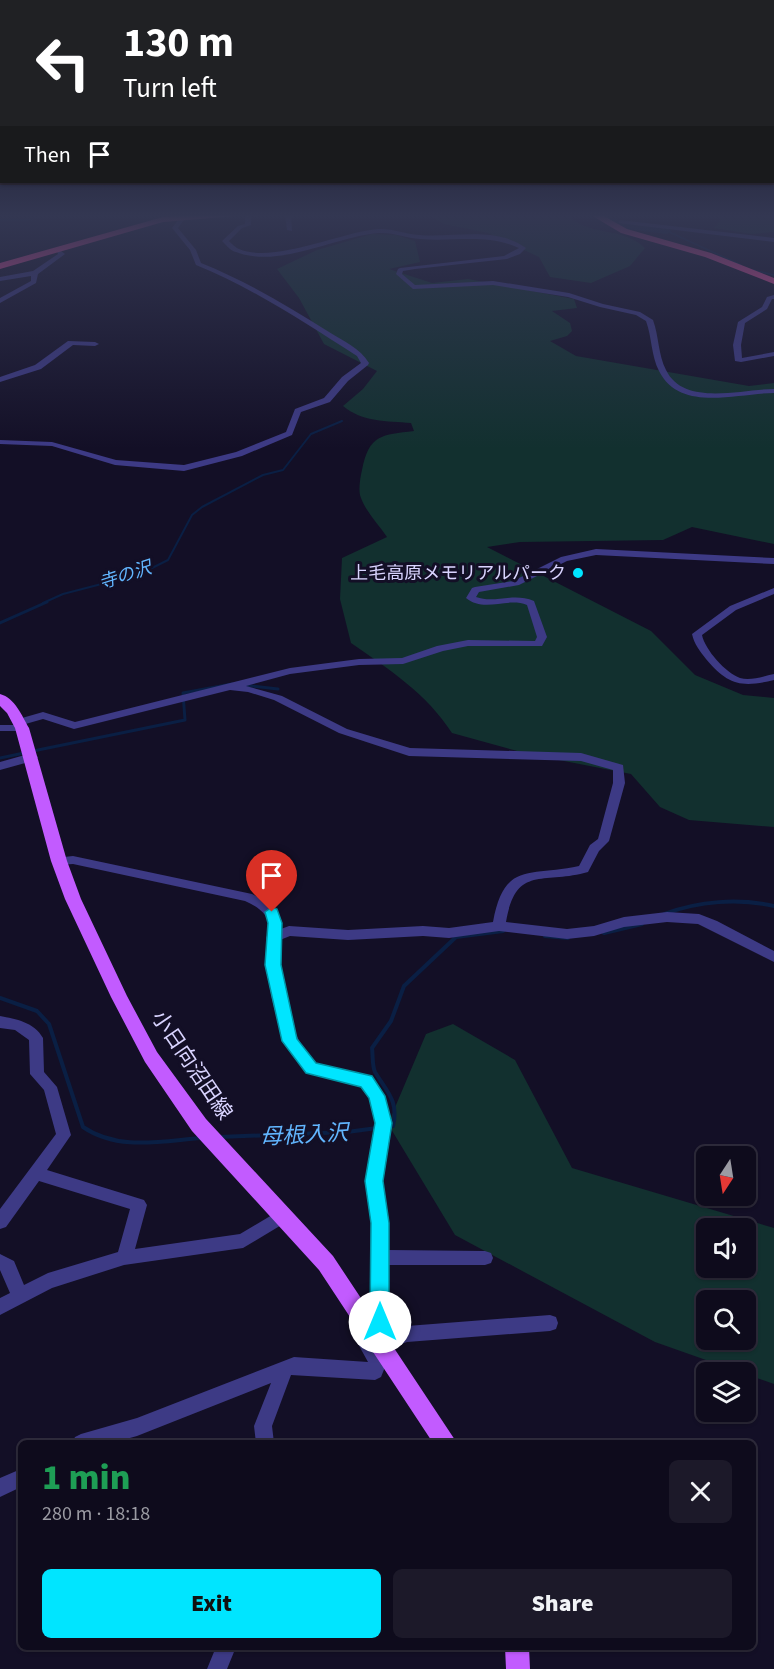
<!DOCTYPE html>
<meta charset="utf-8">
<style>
:root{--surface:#0e0b1c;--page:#1c1929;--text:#f1f3f6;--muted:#9b9ba3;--line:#2e2b3b;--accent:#00e5ff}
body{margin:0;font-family:"Source Sans 3","Noto Sans JP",sans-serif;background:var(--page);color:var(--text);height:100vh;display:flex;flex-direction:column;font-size:22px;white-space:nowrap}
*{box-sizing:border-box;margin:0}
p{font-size:20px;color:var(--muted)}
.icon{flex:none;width:33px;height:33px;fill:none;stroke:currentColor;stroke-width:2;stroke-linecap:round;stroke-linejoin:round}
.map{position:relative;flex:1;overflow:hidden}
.side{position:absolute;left:18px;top:1440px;width:738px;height:210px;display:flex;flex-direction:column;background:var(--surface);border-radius:9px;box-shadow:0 2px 4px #0004,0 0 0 2px var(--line)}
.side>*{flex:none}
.hud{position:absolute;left:0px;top:0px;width:774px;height:183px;box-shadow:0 2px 4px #0004,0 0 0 2px var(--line);background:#202124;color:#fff;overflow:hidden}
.needle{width:39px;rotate:192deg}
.fabs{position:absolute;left:696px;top:1146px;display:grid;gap:12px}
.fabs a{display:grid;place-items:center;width:60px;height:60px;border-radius:9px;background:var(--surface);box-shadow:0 2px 4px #0004,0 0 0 2px var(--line);font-size:30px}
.pin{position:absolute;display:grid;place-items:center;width:51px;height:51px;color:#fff;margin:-62px -26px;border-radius:50% 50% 50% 0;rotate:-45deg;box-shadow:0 0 6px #0007}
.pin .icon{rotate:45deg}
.me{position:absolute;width:66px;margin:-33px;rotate:0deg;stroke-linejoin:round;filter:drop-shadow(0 0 4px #0008)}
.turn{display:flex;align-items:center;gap:21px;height:126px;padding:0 24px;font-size:27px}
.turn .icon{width:78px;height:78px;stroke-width:2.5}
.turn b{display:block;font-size:42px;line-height:51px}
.then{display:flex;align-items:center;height:57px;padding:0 24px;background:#0003;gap:12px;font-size:22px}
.round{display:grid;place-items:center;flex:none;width:63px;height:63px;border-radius:9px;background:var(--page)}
.headline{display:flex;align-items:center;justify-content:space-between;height:102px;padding:0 24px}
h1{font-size:36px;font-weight:800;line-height:45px;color:#1e9e55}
.cta{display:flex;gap:12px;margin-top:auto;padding:12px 24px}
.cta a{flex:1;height:69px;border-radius:9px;background:var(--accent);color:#111;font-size:24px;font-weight:800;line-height:69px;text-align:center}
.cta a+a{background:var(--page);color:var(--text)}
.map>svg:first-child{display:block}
.green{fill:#12302f;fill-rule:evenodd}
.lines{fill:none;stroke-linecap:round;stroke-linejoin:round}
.stream-far3{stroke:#0a1f44;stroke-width:1.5}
.stream-far2{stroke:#0a1f44;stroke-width:2}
.stream-far1{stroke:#0a1f44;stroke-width:3}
.stream{stroke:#0a1f44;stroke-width:4}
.river{fill:#0a1f44;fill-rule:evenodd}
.minor{fill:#3d3a85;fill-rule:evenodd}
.major{fill:#c25bff;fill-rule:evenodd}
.highway{fill:#ff4fa3;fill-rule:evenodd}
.route{fill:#00e5ff;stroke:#0095a6;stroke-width:1.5}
.poi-dot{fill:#00e5ff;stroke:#130f26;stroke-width:2}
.labels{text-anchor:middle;stroke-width:6;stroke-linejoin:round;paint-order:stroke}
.far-poi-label{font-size:18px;fill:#d9d4ff;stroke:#130f26;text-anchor:end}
.far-water-label{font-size:18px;font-style:italic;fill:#62b6ff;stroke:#130f26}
.street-label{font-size:21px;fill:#d9d4ff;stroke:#130f26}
.water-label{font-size:22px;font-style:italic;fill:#62b6ff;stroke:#130f26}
</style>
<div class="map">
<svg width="774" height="1669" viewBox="0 0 774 1669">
<rect width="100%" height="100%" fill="#130f26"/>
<path class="green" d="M 428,215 L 568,215 C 586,236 625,227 645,248 L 630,266 L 591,283 L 550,277 L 539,257 L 488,233 L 444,224 Z
M 718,215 L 774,215 L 774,232 L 752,234 L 714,228 L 721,220 Z
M 372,234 L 396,235 L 415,241 L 420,262 L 389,269 L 432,283 L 468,279 L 574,299 L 577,308 L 552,311 L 570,323 L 572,331 L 567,336 L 550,341 L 576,356 L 749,386 L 774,383 L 774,544 L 692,527 L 663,540 L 520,542 L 487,547 L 651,631 L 695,675 L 743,695 L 774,698 L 774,827 L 689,820 L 660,807 L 631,774 L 528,754 L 452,733 C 426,693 390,670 351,643 L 340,599 L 342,558 L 387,537 C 379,525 366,512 361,498 C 358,492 360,478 362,470 C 369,434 382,435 414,431 L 411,423 C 387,421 362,422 343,406 L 363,389 L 377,371 L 324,344 L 299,298 L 277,269 L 317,250 Z
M 453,1024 L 515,1060 L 572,1168 L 774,1228 L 774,1384 L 655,1342 L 455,1235 L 388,1124 L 426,1034 ZM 706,1228 L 746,1228 L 746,1268 L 706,1268 ZM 706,1300 L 746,1300 L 746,1340 L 706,1340 Z"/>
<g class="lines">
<path class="stream-far3" d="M 0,220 L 27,220 L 46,215
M 667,231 L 741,265
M 753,270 L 774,275"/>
<path class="stream-far2" d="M 43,603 L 63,594 L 140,574 L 168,560 L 192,515 L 202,507 L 263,475 L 283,470 L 311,434 L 342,421"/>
<path class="stream-far1" d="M 0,623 L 47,602
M 244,685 L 278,689
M 33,751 L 185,720 L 183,693 L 232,684
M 0,758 L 24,753"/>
<path class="stream" d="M 664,914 C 699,901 738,898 774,906
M 604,933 L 642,924
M 545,936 L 568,938
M 0,998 L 37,1011 L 49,1024 L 83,1127 C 118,1151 161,1141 201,1138
M 387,1127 L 393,1126 C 399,1101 387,1092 375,1072 C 372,1066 373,1055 372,1048 L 391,1021 L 404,986 L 456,937 L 503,931
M 219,1137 L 347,1132 L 377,1128"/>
<path class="river" d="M 596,215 L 609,215 L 622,223 L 667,228 L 672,231 L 667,234 L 616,228 Z"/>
<path class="minor" d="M 182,215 L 186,217 L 178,228 L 196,250 L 201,263 C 246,281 288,306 329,332 C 343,341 360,348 369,363 L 368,365 L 348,381 L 330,402 L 301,412 L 292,435 L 242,456 L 184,471 L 115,465 L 52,446 L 0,444 L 0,440 L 52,442 L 116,460 L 184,465 L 236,452 L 286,432 L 295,409 L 324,398 L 342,377 L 361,363 L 357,356 C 305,323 253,288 196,265 L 190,250 L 172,228 Z
M 245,215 L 251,215 L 251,225 L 242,228 L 229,241 C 232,244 236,248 239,249 C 273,264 341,232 378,229 C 392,228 405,234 419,235 C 454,238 496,226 526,248 L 520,254 L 507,259 L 415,269 L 403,271 L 402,274 L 415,285 L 493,281 L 569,293 L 603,304 L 640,312 L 653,320 C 659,336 658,355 666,370 C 684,407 741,389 774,389 L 774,393 C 737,393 680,413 659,371 C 651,356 652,337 646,321 L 636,315 L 600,307 L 568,297 L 493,285 L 413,289 L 396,274 L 398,269 L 400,268 L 504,256 L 519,248 C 487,233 454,242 420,239 C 406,238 393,232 379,233 C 336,236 279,269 236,252 C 231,251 226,245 222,241 L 238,226 L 245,224 Z
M 285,215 L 291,215 L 292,231 L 287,230 Z
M 620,220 L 774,238 L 774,242 L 618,223 Z
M 57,251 L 61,251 L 65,254 L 38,274 L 36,283 L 0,303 L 0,298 L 31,281 L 31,276 L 0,281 L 0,277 L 33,271 L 58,254 Z
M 774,295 L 774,299 L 772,299 L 767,309 L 745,323 L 741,345 L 742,358 L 774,352 L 774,356 L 741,362 L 735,361 L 733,345 L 738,322 L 762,307 L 767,297 Z
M 68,341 L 95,342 L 99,344 L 95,346 L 73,345 L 41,369 L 0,382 L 0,377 L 35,365 Z
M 596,549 L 774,558 L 774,564 L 596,555 L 567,561 L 519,585 L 479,592 L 476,597 C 495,604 513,592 534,601 L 547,637 L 542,646 L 468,646 L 443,651 L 403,664 L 359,665 L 290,674 L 246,686 L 282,696 L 347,729 L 410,748 L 581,753 L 623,765 L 625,783 L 609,841 L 599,851 L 588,872 C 543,885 516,864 506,922 L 567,929 L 594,926 L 624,917 L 667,912 L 699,914 L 717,921 L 774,951 L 774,962 L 698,924 L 667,922 L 624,927 L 594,936 L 567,939 L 499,931 L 449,938 L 423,936 L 348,940 L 290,936 L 280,940 C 277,977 285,1019 305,1051 C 308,1055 313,1062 317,1064 C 333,1072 354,1071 371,1077 L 384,1096 L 391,1123 L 382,1181 L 388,1223 L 388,1250 L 485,1251 L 491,1253 L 493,1258 L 491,1263 L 485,1265 L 388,1265 L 388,1333 L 407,1326 L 550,1315 L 556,1317 L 558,1323 L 556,1329 L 550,1331 L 407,1342 L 381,1352 L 387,1362 L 381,1377 L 375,1380 L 291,1375 L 272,1426 L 274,1443 L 256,1443 L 254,1426 L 271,1383 L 137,1436 L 112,1443 L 72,1443 L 75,1437 L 81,1434 L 137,1418 L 294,1357 L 368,1362 L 357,1342 L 362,1320 L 368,1318 L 372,1319 L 372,1223 L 366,1181 L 377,1123 L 370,1098 L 361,1086 L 306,1073 C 284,1044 272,1011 268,975 C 267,963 269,949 266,938 C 275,919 261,908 245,901 L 73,864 L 59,865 L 53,861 L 55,858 L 73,856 L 252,894 C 269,902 280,909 281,929 L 289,926 L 348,930 L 423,926 L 449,928 L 493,922 C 504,860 531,877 579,866 L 590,845 L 598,839 L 613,783 L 613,770 L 581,761 L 409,756 L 339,733 L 274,700 L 248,692 L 230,690 L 74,729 L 43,719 L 22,725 L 27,728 L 22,731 L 0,731 L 0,725 L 15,725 L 14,722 L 15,720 L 43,712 L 75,722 L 290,668 L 359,659 L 402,658 L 437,646 L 468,640 L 535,641 L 537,637 L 527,605 C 507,597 484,613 466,598 L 472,588 L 475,587 L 513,581 L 561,557 Z
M 774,588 L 774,594 L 736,610 L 702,635 C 705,650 726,673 740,678 C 751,681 764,676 774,674 L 774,680 C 741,688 728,685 706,659 C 700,651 694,644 692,634 L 730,606 Z
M 32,753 L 38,757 L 36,760 L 0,770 L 0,762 Z
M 0,1016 C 16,1019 34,1022 43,1038 L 44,1072 L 57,1087 L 71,1135 L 47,1170 L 144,1200 L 147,1205 L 135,1249 L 240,1234 L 282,1209 L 288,1211 L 290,1216 L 288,1221 L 243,1248 L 124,1265 L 52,1288 L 0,1315 L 0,1298 L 10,1293 L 0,1270 L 0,1254 L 14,1261 L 24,1285 L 48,1273 L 118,1252 L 130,1209 L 39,1181 L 6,1227 L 0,1229 L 0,1209 L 56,1134 L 44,1090 L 30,1074 L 29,1040 L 15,1030 L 0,1028 Z
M 21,1469 L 21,1487 L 0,1497 L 0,1478 Z
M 216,1647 L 236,1647 L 227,1669 L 207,1669 Z"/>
<path class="major" d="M 0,694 C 15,698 22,716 29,728 L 67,861 L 81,899 L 127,996 L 157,1052 L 206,1119 L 333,1256 L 457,1443 L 433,1443 L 319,1270 L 192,1131 L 145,1062 L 111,997 L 65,899 L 51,861 L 15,728 L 7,713 L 0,706 Z
M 505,1647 L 529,1647 L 530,1669 L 506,1669 Z"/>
<path class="highway" d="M 198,215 L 248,215 L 163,222 L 0,269 L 0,263 L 163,217 Z
M 591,215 L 602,215 L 627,229 L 711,253 L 774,278 L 774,284 L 705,257 L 621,233 Z"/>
</g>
<linearGradient id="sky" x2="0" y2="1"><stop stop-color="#0a0815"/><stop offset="0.48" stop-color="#333752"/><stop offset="1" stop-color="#333752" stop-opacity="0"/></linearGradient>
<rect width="774" height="449" fill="url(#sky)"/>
<path class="route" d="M 272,907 L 277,909 L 282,923 L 281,965 L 297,1039 L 316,1063 L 372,1076 L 385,1096 L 392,1123 L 383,1181 L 389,1223 L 389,1322 L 387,1329 L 380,1332 L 373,1329 L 370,1322 L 371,1223 L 365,1181 L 375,1123 L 369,1098 L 361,1087 L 306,1073 L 282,1041 L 265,965 L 268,923 L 265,912 Z"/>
<circle class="poi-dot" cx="578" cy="573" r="6"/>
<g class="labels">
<g class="far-poi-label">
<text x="566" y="579">上毛高原メモリアルパーク</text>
</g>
<g class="far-water-label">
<text transform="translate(125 575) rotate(-18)" y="6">寺の沢</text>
</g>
<g class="street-label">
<text transform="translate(192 1065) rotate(56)" y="7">小日向沼田線</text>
</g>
<g class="water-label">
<text transform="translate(304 1134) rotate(-3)" y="8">母根入沢</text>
</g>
</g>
</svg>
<div class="fabs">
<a><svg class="needle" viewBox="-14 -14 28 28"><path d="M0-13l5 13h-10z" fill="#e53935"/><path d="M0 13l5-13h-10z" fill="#9b9ba3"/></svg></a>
<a><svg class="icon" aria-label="sound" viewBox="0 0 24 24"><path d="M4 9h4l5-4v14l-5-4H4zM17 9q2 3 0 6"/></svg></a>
<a><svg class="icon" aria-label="search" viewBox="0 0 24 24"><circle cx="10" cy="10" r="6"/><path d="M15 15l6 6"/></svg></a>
<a><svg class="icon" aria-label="layers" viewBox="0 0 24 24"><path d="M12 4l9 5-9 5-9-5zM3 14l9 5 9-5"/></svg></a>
</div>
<div class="pin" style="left:272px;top:912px;background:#d93025"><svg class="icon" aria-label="arrive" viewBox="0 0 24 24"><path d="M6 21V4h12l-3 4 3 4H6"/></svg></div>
<svg class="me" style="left:380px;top:1322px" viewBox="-20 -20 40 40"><circle r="19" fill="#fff"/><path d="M0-13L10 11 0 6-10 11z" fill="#00e5ff"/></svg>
<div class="hud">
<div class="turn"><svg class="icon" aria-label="left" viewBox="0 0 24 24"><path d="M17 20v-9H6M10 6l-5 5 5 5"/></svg><div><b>130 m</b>Turn left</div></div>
<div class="then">Then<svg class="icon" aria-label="arrive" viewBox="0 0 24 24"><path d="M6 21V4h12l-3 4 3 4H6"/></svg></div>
</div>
<section class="side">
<div class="headline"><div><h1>1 min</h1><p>280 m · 18:18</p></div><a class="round"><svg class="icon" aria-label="close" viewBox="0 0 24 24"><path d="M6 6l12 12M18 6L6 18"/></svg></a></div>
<div class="cta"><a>Exit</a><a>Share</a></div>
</section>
</div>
